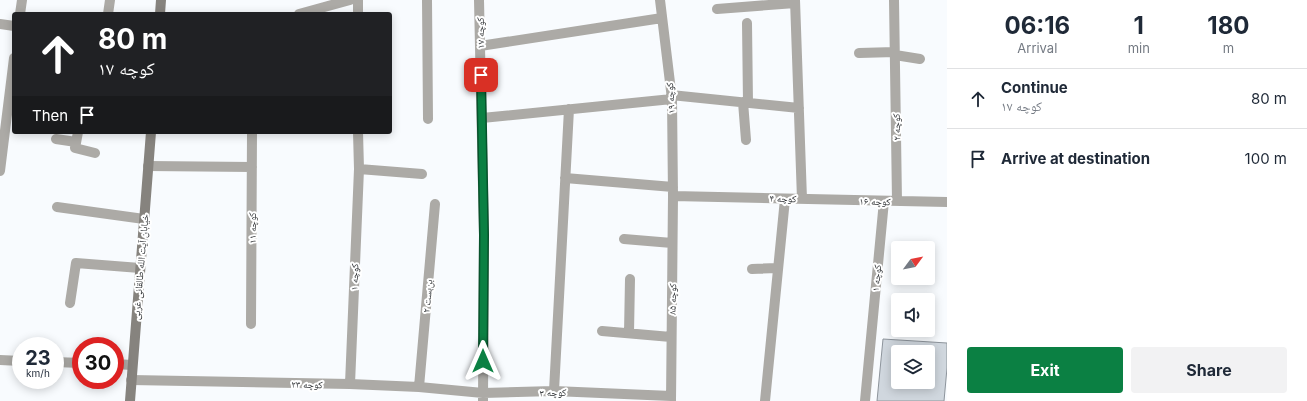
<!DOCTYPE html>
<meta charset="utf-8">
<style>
:root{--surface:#fff;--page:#f2f2f3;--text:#1f2937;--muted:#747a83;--line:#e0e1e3;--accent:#0b8043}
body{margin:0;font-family:Inter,"Noto Naskh Arabic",sans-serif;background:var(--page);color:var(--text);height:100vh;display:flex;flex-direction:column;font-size:15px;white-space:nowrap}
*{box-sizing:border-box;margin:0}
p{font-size:13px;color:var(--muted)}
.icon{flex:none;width:22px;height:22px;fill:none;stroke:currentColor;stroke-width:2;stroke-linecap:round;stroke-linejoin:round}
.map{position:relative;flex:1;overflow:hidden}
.sheet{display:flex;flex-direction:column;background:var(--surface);width:360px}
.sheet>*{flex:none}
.banner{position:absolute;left:12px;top:12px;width:380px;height:122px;border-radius:4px;box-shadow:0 2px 10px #0003;background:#202124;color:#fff;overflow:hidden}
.needle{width:26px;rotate:58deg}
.buttons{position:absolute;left:891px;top:241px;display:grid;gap:8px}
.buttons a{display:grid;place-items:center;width:44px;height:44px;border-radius:4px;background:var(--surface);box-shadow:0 2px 10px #0003;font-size:20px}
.speed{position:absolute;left:12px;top:337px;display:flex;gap:8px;font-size:20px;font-weight:700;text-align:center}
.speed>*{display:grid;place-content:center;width:52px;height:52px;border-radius:50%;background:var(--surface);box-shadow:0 2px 10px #0003;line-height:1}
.speed small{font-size:10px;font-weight:400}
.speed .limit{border:6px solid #d22;background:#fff;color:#111}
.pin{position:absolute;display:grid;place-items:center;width:34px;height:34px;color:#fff;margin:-17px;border-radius:8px;box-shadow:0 2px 6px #0006}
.me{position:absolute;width:44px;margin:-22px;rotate:0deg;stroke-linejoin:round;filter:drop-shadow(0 0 3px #0008)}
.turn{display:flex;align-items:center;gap:14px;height:84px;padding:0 20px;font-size:18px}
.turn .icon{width:52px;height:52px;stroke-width:2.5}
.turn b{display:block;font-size:28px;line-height:34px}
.then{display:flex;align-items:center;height:38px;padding:0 20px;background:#0003;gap:8px;font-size:15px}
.eta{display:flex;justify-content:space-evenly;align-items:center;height:68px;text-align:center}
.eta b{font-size:24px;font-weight:700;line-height:28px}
.action{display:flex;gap:8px;margin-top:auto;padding:8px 20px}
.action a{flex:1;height:46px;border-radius:4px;background:var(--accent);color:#fff;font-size:16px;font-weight:700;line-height:46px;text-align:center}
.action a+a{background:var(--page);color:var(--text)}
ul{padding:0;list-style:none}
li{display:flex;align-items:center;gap:12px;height:60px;padding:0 20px;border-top:1px solid var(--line)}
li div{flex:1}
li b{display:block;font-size:15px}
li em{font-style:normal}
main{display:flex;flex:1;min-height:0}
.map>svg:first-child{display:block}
.building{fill:#d0d7de;stroke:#8d949b;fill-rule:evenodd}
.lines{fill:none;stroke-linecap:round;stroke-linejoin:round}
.street{stroke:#acaaa6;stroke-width:10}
.secondary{stroke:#86837e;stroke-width:10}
.route-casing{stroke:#07532c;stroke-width:10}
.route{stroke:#0b8043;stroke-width:7}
.labels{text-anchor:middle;stroke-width:4;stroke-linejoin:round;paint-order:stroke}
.street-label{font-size:10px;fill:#323538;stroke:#fff}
</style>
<main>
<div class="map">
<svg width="947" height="401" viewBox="0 0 947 401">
<rect width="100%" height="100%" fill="#f8fbfe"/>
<path class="building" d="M 883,339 L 947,343 L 947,368 L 944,401 L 877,401 ZM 898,352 L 928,352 L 928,382 L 898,382 Z"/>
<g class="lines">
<path class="street" d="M 358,0 L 358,14
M 427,0 L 428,119
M 479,0 L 484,235 L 483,401
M 660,0 L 672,99 L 673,196 L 671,401
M 795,0 L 802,199
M 894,0 L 897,201
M 717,9 L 795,3
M 20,14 L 22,0
M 108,14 L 110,0
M 299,14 L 350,0
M 747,23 L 748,103
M 0,24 L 14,26
M 480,46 L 662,18
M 859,53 L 895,52
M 895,55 L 920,59
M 671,95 L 799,108
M 743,102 L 746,140
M 482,118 L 672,99
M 78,132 L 75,148 L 95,153
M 56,139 L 76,142
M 148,166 L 252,167
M 359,169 L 422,174
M 0,171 L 14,58
M 565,178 L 673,187
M 673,196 L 947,202
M 57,207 L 144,219
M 624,239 L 672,243
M 752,269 L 778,268
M 70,303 L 76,263 L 140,268
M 251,324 L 252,132
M 602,331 L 671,337
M 629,333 L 630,279
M 0,360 L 21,361
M 55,362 L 81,363
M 115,364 L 132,365
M 131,380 L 350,384 L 419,387 L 483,393 L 554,391 L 671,396
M 350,384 L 359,169 L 358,132
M 419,387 L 435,204
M 554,391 L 569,109
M 765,401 L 785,199
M 865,401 L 884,201"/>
<path class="secondary" d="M 160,14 L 161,0
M 130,401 L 151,132"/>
</g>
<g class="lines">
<defs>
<path id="route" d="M 481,75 L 484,235 L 483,361"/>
</defs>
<use href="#route" class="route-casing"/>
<use href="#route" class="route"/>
</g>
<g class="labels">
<g class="street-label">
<text transform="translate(480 33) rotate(-91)" y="4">کوچه ۱۷</text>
<text transform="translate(670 98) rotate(-94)" y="4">کوچه ۱۹</text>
<text transform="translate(896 127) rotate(-91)" y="4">کوچه ۲</text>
<text transform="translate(783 198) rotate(1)" y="4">کوچه ۴</text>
<text transform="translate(875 201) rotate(1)" y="4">کوچه ۱۶</text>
<text transform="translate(252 228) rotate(-90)" y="4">کوچه ۱۱</text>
<text transform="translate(140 267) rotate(-85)" y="4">خیابان آیت الله طالقانی غربی</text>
<text transform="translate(354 277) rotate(-88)" y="4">کوچه ۱</text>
<text transform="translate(876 278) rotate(-85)" y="4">کوچه ۱</text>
<text transform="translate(427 296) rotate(-85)" y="4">بن‌بست ۲</text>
<text transform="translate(672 299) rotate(-89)" y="4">کوچه ۸۵</text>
<text transform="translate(307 384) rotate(1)" y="4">کوچه ۲۳</text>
<text x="553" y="396">کوچه ۳</text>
</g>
</g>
</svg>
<div class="buttons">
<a><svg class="needle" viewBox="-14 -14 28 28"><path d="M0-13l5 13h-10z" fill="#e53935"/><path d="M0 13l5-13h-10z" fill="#747a83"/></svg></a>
<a><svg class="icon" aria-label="sound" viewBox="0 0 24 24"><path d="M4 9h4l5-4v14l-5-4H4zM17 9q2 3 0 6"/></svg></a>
<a><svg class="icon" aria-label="layers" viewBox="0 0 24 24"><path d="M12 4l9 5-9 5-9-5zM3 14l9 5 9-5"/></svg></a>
</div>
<div class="speed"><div>23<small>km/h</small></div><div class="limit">30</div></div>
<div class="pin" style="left:481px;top:75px;background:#d93025"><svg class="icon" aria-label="arrive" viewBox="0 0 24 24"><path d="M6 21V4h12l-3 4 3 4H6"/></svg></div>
<svg class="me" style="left:483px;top:361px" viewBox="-20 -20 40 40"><path d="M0-17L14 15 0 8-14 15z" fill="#0b8043" stroke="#fff" stroke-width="4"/></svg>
<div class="banner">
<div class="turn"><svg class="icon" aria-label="ahead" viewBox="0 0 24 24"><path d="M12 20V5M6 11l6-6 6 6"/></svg><div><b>80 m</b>کوچه ۱۷</div></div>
<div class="then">Then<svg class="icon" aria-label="arrive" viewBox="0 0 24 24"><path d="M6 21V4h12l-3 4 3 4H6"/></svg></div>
</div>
</div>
<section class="sheet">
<div class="eta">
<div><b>06:16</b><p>Arrival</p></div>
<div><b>1</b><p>min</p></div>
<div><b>180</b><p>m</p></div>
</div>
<ul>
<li><svg class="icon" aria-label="ahead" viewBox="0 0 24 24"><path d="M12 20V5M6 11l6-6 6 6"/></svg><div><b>Continue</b><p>کوچه ۱۷</p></div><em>80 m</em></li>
<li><svg class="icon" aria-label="arrive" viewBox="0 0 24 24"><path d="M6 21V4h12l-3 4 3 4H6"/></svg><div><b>Arrive at destination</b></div><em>100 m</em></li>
</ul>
<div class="action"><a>Exit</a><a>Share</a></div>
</section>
</main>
